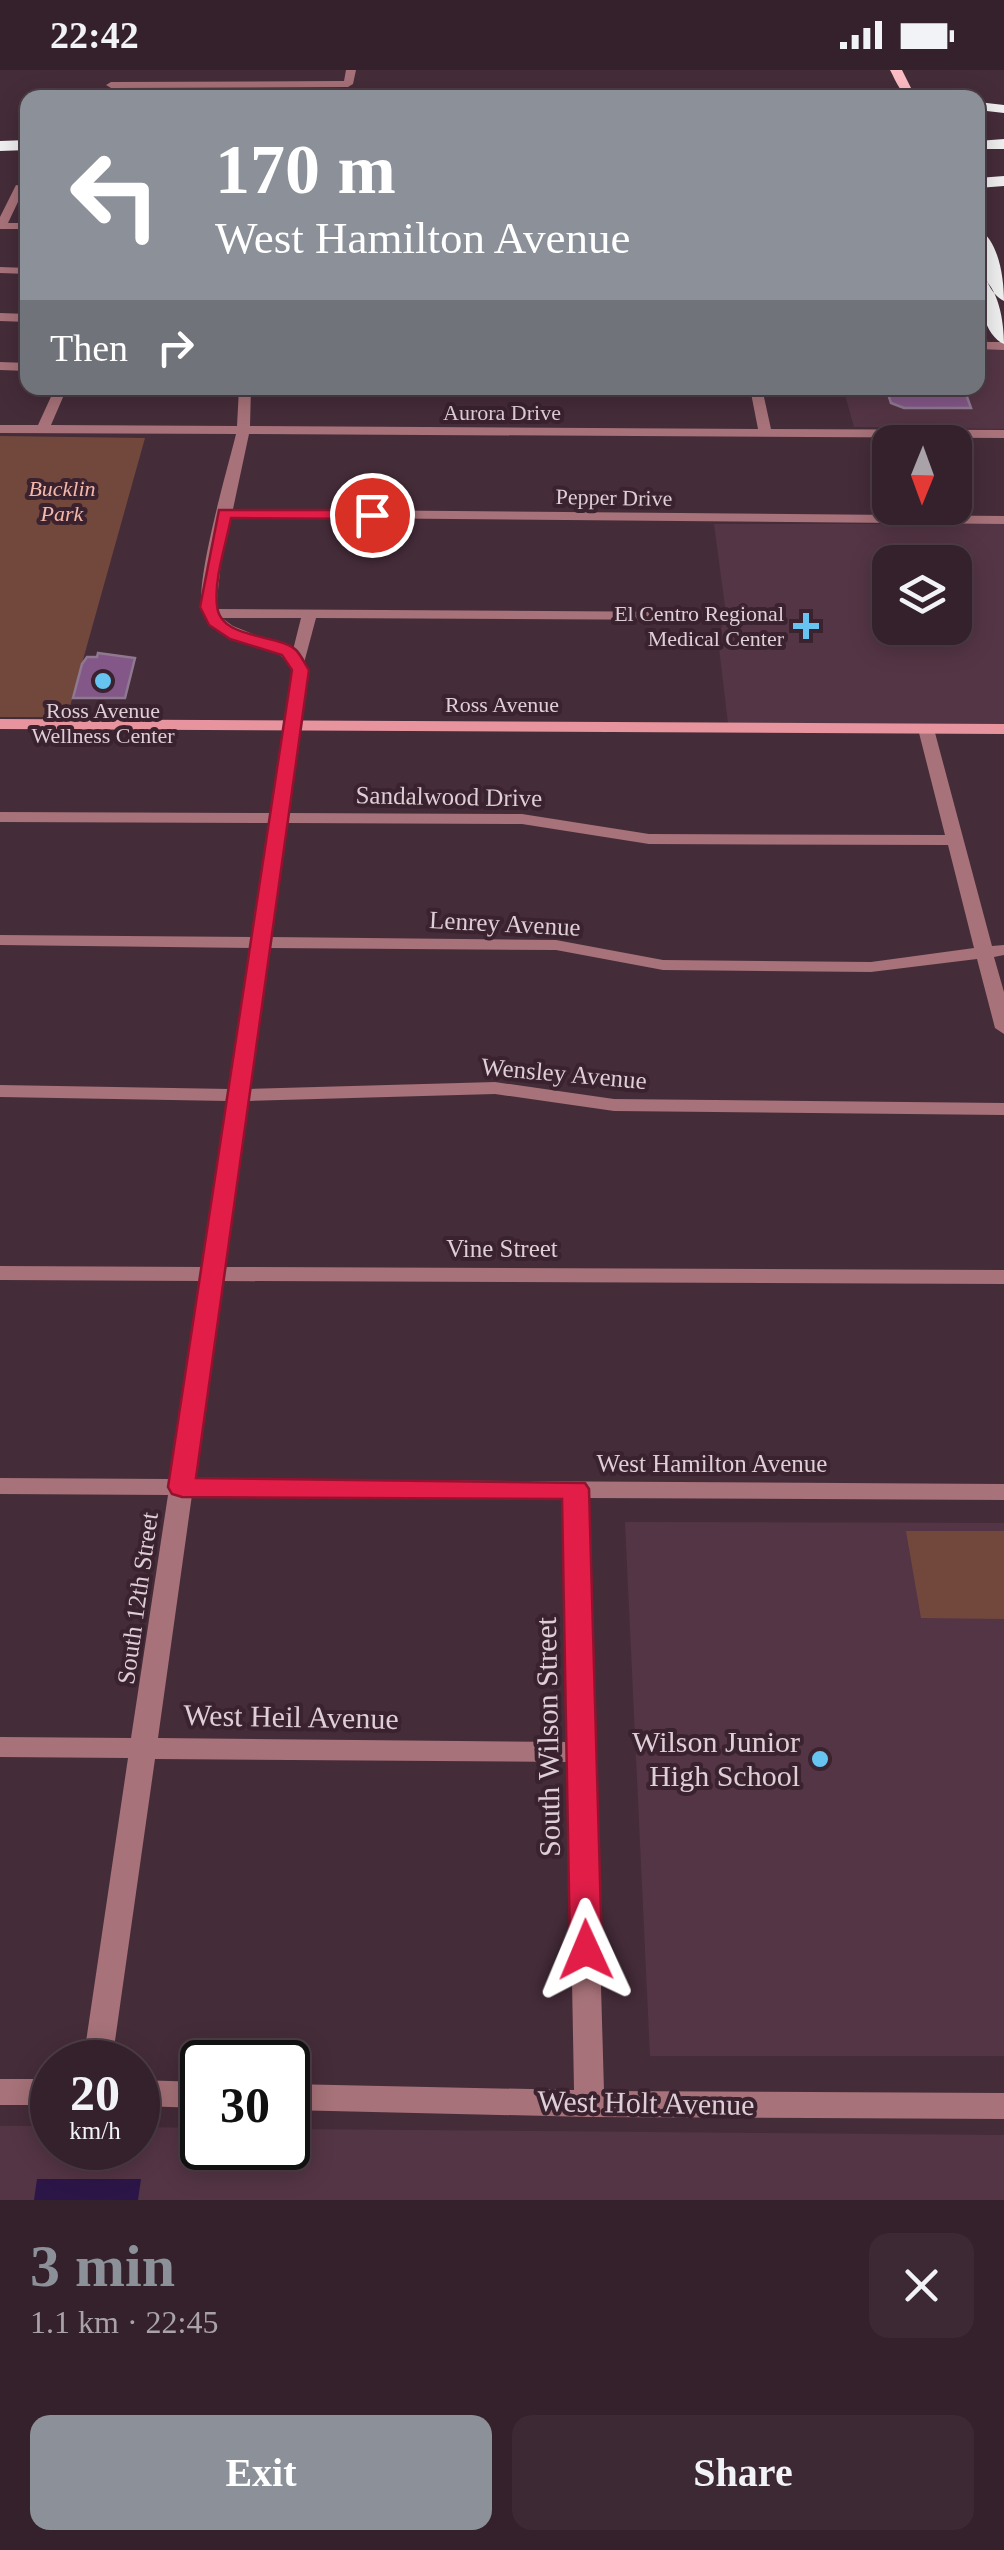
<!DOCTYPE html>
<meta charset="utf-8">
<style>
:root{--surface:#34212b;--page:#3c2933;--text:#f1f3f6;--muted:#a9a3a9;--line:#4e3e47;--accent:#8c9099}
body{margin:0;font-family:Georgia,serif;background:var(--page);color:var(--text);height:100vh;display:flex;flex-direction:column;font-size:38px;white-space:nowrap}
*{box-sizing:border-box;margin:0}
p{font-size:32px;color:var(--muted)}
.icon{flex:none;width:55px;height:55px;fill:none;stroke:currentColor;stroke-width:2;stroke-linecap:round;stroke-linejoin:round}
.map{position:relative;height:2130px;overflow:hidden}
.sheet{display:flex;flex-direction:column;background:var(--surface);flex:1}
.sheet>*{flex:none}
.banner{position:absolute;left:20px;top:20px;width:965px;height:305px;border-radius:20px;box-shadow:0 5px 25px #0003,0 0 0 2px var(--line);background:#8c9099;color:#fff;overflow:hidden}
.needle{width:65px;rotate:181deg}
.buttons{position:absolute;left:872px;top:355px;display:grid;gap:20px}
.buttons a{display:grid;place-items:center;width:100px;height:100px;border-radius:20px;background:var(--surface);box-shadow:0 5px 25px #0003,0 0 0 2px var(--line);font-size:50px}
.speed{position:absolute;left:30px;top:1970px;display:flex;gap:20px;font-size:50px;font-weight:700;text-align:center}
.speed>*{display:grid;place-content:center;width:130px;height:130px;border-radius:50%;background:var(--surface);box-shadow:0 5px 25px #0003,0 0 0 2px var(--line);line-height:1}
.speed small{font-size:25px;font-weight:400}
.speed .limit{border:5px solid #111;border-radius:15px;background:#fff;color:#111}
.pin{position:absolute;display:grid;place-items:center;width:85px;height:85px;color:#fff;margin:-42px;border:5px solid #fff;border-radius:50%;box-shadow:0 2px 10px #0007}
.me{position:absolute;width:110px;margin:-55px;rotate:359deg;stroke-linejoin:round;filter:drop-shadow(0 0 8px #0008)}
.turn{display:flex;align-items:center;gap:35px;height:210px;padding:0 30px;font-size:45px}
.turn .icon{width:130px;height:130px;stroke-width:2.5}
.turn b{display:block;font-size:70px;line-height:85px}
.then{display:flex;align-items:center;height:95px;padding:0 30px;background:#0003;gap:20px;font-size:38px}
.round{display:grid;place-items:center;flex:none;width:105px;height:105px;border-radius:20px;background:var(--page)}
.summary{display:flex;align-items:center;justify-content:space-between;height:170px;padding:0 30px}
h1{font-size:60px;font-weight:600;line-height:75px;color:var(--accent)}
.primary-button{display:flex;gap:20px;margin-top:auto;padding:20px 30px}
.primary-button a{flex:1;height:115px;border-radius:20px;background:var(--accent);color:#fff;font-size:40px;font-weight:600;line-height:115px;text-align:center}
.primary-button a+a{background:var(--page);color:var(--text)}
.status{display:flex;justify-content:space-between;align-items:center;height:70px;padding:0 50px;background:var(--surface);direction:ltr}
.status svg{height:28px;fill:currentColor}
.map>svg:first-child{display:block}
.built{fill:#543545;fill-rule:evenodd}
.green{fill:#72483d}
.water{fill:#2c1648}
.building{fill:#835787;stroke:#8e7990;stroke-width:2.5}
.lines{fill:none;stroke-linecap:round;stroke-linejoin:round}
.street{fill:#a77279;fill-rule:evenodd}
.secondary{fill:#e7949f;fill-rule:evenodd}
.primary{fill:#febdc5;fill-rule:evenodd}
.highway{fill:#efefef;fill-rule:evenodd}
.route{fill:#e11d48;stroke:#92132f;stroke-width:2.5}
.poi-dot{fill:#67c4f0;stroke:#3a222f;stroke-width:4}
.labels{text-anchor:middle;stroke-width:8;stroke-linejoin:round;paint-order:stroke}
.far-street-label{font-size:22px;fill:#deced5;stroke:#3a222f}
.far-park-label{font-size:22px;font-style:italic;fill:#f3b8aa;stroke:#3a222f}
.far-poi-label{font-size:22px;fill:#deced5;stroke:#3a222f;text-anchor:end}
.street-label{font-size:25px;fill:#deced5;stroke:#3a222f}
.near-street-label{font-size:30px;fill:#deced5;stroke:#3a222f}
.near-poi-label{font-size:30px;fill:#deced5;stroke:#3a222f;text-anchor:end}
</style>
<div class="status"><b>22:42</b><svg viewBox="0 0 49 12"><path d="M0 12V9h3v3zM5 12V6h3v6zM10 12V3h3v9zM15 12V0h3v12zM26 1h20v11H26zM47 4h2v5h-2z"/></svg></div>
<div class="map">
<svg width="1004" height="2130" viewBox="0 0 1004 2130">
<rect width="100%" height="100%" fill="#452c39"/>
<path class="built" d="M 978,252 L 991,276 L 1004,276 L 1004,359 L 854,357 L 843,318 L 978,318 Z
M 714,454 L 1004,454 L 1004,655 L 728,654 L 718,569 L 726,544 ZM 890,492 L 955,492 L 955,558 L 890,558 Z
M 625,1452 L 1004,1453 L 1004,1986 L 650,1986 Z
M 0,2056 L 52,2056 L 52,2078 L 138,2078 L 138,2057 L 202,2058 L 202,2078 L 288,2078 L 288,2059 L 1004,2065 L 1004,2130 L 0,2130 Z"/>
<path class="green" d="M 0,366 L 145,368 L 67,647 L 0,647 Z
M 906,1461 L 1004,1461 L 1004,1549 L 921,1548 Z"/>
<path class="water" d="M 37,2109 L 141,2109 L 138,2130 L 34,2130 Z"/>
<path class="building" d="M 886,318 L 957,318 L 965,321 L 971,338 L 904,338 L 891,333 Z
M 98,583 L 135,588 L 125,628 L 73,628 L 82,594 L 87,587 L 97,587 Z"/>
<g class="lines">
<path class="street" d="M 346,0 L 356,0 L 353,14 L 348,17 L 111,18 L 106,15 L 111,12 L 344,11 Z
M 16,115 L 25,117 L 8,153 L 28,153 L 28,159 L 0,159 L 0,147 Z
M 0,197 L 28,198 L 28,204 L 0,203 Z
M 0,243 L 28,244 L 28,252 L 0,251 Z
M 978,272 L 1004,272 L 1004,280 L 978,279 Z
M 0,292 L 28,293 L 28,301 L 0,300 Z
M 55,318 L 67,318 L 51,355 L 237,356 L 239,318 L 251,318 L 250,356 L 758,359 L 750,318 L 762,318 L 771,359 L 1004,360 L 1004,368 L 249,364 L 233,439 L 1004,446 L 1004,454 L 231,447 L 221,492 L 216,539 L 692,542 L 699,546 L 692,550 L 316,548 L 304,593 L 309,600 L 288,743 L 522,744 L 649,764 L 945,765 L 918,659 L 926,654 L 934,659 L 992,876 L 1004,875 L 1004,885 L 994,887 L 1004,922 L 1004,964 L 995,958 L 977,889 L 871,902 L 663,900 L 556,880 L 269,878 L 249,1019 L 495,1012 L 614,1029 L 1004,1033 L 1004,1045 L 614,1041 L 495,1024 L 248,1031 L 224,1197 L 1004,1200 L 1004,1214 L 222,1211 L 194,1409 L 1004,1414 L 1004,1430 L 587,1428 L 604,2021 L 1004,2023 L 1004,2049 L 589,2047 L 288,2040 L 288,2014 L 574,2020 L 568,1692 L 155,1689 L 112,1992 L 83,1992 L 128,1688 L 0,1687 L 0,1667 L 131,1668 L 168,1425 L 0,1424 L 0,1408 L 171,1409 L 201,1211 L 0,1210 L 0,1196 L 203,1197 L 228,1031 L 0,1027 L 0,1015 L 230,1019 L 251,878 L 0,875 L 0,865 L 253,867 L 270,753 L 0,752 L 0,742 L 272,743 L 293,600 C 279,575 251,576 227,564 C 217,559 203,549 202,538 C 196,507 227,401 236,364 L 0,363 L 0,355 L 38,355 ZM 222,548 L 301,548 L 293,580 L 233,556 ZM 287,753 L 522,754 L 649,774 L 948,775 L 974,878 L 871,892 L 663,890 L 556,870 L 271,867 ZM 192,1425 L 563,1428 L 568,1672 L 158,1668 Z
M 0,2009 L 52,2009 L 52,2035 L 0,2035 Z
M 138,2010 L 202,2012 L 202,2038 L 138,2036 Z"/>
<path class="secondary" d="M 0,649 L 1004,654 L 1004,664 L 0,659 Z"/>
<path class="primary" d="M 890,0 L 902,0 L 911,18 L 922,28 C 901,28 899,17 890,0 Z"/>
<path class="highway" d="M 978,32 L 1004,35 L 1004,43 L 978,40 Z
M 1004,69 L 1004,79 L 978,79 L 978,71 Z
M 28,70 L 28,80 L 0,81 L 0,71 Z
M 1004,106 L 1004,116 L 978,118 L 978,108 Z
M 978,159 C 999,170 1004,209 1004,231 C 983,221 977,180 978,159 Z
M 978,205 C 999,215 1004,253 1004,274 C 983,265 977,225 978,205 Z"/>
</g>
<path class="route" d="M 219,440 L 372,440 L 380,445 L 372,449 L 231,448 C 226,475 214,508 217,535 C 219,570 277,563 296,580 C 301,585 305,594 309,600 L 196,1408 L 585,1413 L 589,1419 L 602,1880 L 597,1889 L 586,1893 L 574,1889 L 570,1880 L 562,1429 L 182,1427 L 172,1424 L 168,1417 L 292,600 L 282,585 L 230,569 L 209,555 L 200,537 Z"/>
<g class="poi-dot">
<path d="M801 541h10v10h10v10h-10v10h-10v-10h-10v-10h10z"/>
<circle cx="103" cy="611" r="10"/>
<circle cx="820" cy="1689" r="10"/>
</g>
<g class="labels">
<g class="far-street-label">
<text x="502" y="350">Aurora Drive</text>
<text transform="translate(614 427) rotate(1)" y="8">Pepper Drive</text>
<text x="502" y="642">Ross Avenue</text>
</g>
<g class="far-park-label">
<text x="62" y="426">Bucklin<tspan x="62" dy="25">Park</tspan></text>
</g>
<g class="far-poi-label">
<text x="784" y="551">El Centro Regional<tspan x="784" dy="25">Medical Center</tspan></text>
<text x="103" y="648" text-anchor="middle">Ross Avenue<tspan x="103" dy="25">Wellness Center</tspan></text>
</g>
<g class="street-label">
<text transform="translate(449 726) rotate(1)" y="9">Sandalwood Drive</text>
<text transform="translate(505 853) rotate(3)" y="9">Lenrey Avenue</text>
<text transform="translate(564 1003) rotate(5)" y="9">Wensley Avenue</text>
<text x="502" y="1187">Vine Street</text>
<text x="712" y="1402">West Hamilton Avenue</text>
<text transform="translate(137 1528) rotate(-82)" y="9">South 12th Street</text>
</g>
<g class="near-street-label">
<text transform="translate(291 1647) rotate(1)" y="10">West Heil Avenue</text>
<text transform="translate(548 1667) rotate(-91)" y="10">South Wilson Street</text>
<text transform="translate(646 2033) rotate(1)" y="10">West Holt Avenue</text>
</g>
<g class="near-poi-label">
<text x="800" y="1682">Wilson Junior<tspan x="800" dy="34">High School</tspan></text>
</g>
</g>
</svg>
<div class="buttons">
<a><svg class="needle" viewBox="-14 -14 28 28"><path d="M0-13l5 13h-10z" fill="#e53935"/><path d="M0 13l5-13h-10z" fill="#a9a3a9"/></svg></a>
<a><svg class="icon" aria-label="layers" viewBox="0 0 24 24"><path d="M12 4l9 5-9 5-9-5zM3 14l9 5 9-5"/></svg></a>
</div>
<div class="speed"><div>20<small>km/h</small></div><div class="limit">30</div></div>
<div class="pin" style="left:372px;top:445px;background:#d93025"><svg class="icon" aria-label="arrive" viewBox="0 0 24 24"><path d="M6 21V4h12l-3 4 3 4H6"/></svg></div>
<svg class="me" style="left:586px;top:1880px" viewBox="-20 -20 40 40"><path d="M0-17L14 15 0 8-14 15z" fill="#e11d48" stroke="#fff" stroke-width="4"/></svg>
<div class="banner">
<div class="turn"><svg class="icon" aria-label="left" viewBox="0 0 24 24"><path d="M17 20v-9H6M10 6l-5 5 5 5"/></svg><div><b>170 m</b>West Hamilton Avenue</div></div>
<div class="then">Then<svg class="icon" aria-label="right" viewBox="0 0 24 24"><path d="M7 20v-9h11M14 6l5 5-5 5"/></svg></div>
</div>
</div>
<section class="sheet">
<div class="summary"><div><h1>3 min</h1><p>1.1 km · 22:45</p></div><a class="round"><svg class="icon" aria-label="close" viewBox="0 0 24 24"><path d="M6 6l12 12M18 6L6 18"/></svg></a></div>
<div class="primary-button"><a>Exit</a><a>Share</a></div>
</section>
